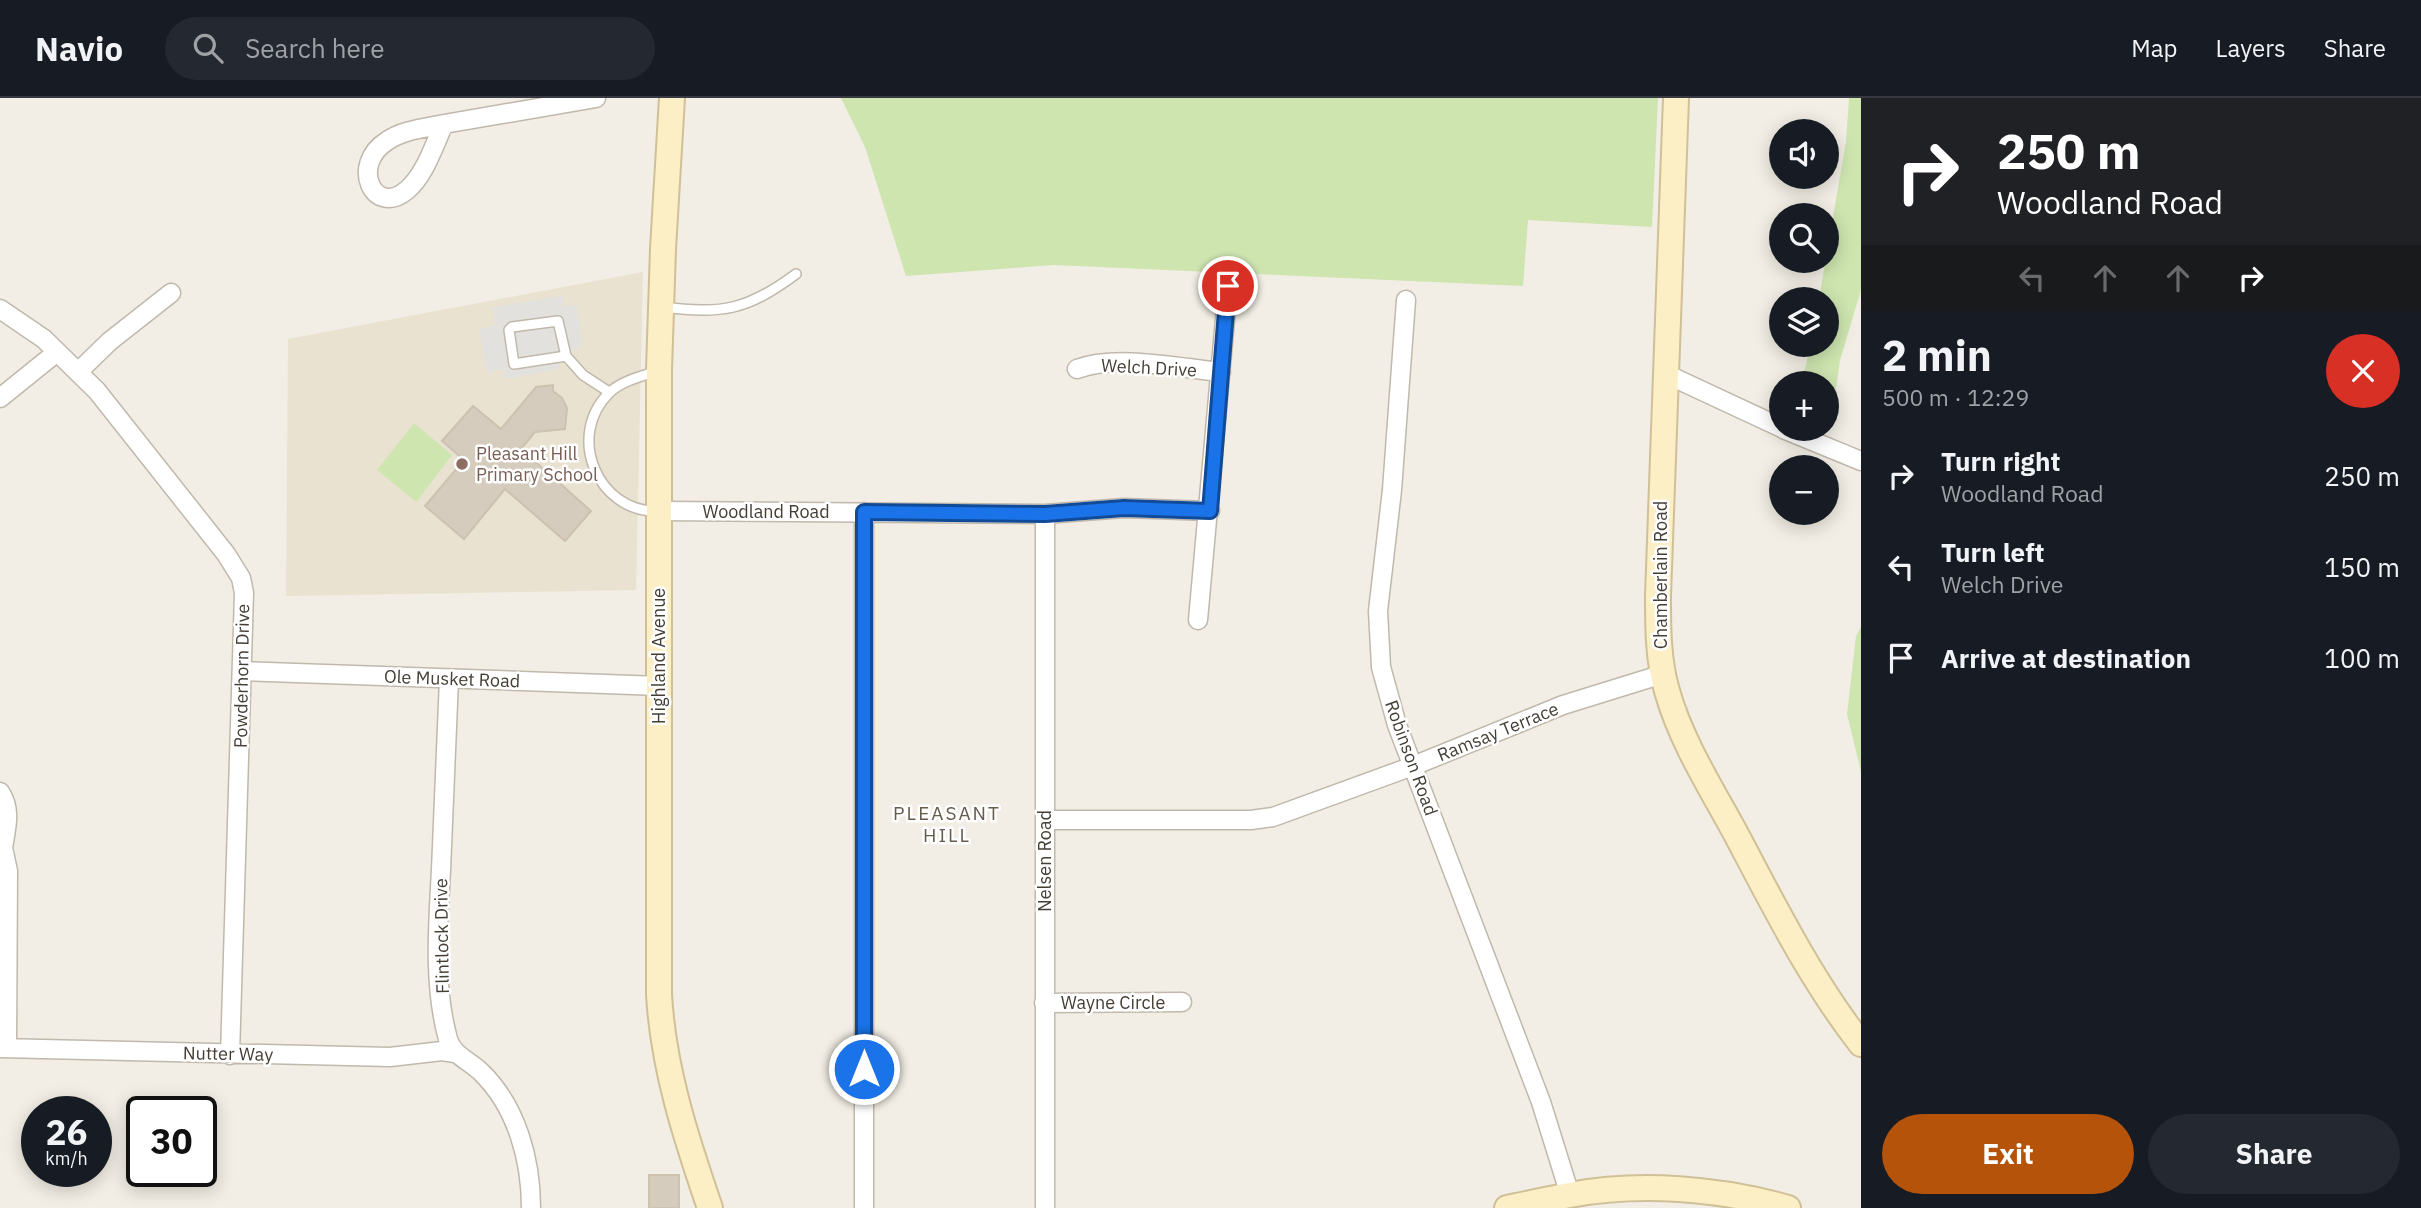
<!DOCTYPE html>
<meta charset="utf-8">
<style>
:root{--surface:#171b24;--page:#242831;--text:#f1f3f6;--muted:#9ea1a6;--line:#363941;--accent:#b45309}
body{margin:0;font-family:"IBM Plex Sans",sans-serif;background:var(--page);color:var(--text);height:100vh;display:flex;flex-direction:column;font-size:26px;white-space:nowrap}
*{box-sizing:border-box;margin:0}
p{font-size:23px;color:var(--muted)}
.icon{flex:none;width:38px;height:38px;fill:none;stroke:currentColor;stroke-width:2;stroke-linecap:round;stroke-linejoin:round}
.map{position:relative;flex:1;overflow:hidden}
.details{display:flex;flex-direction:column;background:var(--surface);width:560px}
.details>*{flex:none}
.banner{background:#202124;color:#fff;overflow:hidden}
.buttons{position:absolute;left:1769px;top:21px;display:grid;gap:14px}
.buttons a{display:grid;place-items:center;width:70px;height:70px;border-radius:50%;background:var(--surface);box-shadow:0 4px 18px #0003;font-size:35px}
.speed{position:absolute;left:21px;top:998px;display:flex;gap:14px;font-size:35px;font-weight:700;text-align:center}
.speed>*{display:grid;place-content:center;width:91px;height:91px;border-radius:50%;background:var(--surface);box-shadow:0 4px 18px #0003;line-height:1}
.speed small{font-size:18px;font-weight:400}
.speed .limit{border:4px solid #111;border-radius:10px;background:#fff;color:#111}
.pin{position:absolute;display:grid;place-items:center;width:60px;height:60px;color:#fff;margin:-30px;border:4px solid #fff;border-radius:50%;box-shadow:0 2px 7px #0007}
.me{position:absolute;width:77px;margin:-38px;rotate:0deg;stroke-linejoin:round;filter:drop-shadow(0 0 5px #0008)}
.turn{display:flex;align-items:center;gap:24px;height:147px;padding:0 21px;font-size:32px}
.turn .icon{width:91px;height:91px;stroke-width:2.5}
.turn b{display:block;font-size:49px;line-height:60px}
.lanes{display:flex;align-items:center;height:66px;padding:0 21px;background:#0003;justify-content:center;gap:35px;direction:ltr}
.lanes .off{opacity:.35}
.round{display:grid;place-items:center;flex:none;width:74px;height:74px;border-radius:37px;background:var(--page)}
.summary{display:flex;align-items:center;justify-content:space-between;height:119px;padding:0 21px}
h1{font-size:42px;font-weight:700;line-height:52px}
.action{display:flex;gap:14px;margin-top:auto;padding:14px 21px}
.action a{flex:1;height:80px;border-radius:42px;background:var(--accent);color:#fff;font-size:28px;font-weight:700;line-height:80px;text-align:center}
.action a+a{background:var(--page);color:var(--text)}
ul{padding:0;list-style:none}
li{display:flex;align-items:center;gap:21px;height:91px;padding:0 21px}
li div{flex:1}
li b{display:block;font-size:26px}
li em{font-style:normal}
header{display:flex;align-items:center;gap:42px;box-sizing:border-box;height:98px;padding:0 35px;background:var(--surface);border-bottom:2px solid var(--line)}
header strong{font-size:33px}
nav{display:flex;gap:38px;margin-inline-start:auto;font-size:24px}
.search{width:490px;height:63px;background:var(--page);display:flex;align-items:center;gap:18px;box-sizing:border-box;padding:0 24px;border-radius:38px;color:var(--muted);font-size:26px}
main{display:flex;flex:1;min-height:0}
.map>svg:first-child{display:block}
.education{fill:#eae2d0}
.green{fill:#cee5b0}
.parking{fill:#e3e1dd}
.building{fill:#d6ccbe;stroke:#cdc1af;stroke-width:2}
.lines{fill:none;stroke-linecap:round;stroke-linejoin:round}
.lane-casing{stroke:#c0b8ab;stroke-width:12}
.street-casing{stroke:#c0b8ab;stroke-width:21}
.secondary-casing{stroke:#d0c097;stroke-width:28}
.lane{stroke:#fff;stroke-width:9}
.street{stroke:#fff;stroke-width:18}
.secondary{stroke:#fceec5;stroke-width:24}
.route-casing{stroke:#114b97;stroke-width:18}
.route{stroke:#1a73e8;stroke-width:12}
.education-dot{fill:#8d6e63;stroke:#fff;stroke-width:2.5}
.labels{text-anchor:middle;stroke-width:5;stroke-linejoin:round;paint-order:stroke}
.street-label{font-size:18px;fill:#443e35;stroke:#fff}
.education-label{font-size:18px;fill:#785e54;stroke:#fff;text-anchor:start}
.neighbourhood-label{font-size:19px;letter-spacing:2px;fill:#665c4d;stroke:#fff}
</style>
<header>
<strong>Navio</strong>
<div class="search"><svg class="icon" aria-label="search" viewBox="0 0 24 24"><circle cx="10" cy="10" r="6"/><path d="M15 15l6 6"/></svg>Search here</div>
<nav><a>Map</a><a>Layers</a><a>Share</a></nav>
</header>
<main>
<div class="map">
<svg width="1861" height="1110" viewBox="0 0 1861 1110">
<rect width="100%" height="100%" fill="#f2eee5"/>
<path class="education" d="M 643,174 L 636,492 L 286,498 L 288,241 Z"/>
<path class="green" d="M 841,0 L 1658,0 L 1652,129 L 1528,122 L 1523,188 L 1054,167 L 906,178 L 865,49 Z
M 1849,0 L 1861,0 L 1861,192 L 1840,262 L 1831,325 L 1827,327 L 1827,285 L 1802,285 L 1810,247 L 1827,247 L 1827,201 L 1819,201 L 1846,43 Z
M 414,325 L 452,357 L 416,404 L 377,372 Z
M 1861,529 L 1861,674 L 1847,616 L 1856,538 Z"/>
<path class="parking" d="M 562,198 L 564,209 L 577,207 L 582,249 L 574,252 L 556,272 L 505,281 L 503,271 L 487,275 L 479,231 L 495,227 L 492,209 Z"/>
<path class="building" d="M 553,287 L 553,293 L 562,300 L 567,310 L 565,331 L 535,334 L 521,351 L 591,413 L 565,443 L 505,391 L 464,441 L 425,408 L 464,362 L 442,343 L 473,308 L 501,331 L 536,289 Z
M 649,1077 L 679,1077 L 679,1110 L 649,1110 Z"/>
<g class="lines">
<defs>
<path id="lane" d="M 662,209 C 723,216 746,213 796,176
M 566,258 L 514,266 L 509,232 L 512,229 L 558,223 L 566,258 L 583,277 L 609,294
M 656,413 C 599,414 565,339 609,295 C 621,283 642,278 658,273"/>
<path id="street" d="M 444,26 C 434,47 425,77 407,92 C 374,120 349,67 387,43 C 403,32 425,30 444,26 Z
M 444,26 L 596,0
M 1406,202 L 1392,392 L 1378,513 L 1381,569 L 1397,627 L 1541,1004 L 1570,1097
M 0,211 L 44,241 L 97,293 L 226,456 L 241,480 L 244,495 L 230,957
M 1077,271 C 1116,256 1180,270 1221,274
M 79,273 L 110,243 L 171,195
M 1666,276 L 1782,330
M 0,300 L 57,254
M 1783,331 L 1861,363
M 658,413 L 1045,416 L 1124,410 L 1210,413
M 1198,522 L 1228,188
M 243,573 L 660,588
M 449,581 C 446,645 444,708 441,772 C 438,828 433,887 448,941 C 452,957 470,963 481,974 C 517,1009 531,1062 531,1110
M 0,694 C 12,712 6,730 3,750 L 0,750
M 1045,722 L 1251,722 L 1273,719 L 1413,668 L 1563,607 L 1663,576
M 3,750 L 8,773 L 7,950
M 1044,905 L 1182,904
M 0,950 L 390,959 L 442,953 L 455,955
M 864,1110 L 864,414
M 1045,1110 L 1045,416"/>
<path id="secondary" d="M 672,0 L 663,151 L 659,272 L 659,896 C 663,970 686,1040 710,1110
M 1676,0 L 1658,498 C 1658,530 1658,562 1667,593 C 1681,643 1711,690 1736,736 C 1774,808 1811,882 1861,946
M 1507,1110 C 1528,1106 1548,1101 1570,1097 C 1639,1084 1720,1090 1788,1110"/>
</defs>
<use href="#lane" class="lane-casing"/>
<use href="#street" class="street-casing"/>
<use href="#secondary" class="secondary-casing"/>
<use href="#lane" class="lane"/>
<use href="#street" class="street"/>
<use href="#secondary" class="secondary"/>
</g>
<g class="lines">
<defs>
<path id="route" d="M 864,971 L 864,414 L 1045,416 L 1124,410 L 1210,413 L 1228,188"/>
</defs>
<use href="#route" class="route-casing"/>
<use href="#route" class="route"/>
</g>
<circle class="education-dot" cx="462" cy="366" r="7"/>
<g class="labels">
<g class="street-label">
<text transform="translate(1149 270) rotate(3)" y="6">Welch Drive</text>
<text x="766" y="420">Woodland Road</text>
<text transform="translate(1661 477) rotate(-90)" y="6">Chamberlain Road</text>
<text transform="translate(659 558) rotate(-90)" y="6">Highland Avenue</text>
<text transform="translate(242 578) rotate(-89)" y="6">Powderhorn Drive</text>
<text transform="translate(452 581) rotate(2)" y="6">Ole Musket Road</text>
<text transform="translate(1498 634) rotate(-22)" y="6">Ramsay Terrace</text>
<text transform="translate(1411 660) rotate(70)" y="6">Robinson Road</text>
<text transform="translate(1045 763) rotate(-90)" y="6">Nelsen Road</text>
<text transform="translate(442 838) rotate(-91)" y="6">Flintlock Drive</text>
<text x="1113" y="911">Wayne Circle</text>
<text transform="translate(228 956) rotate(1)" y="6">Nutter Way</text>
</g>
<g class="education-label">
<text x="476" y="362">Pleasant Hill<tspan x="476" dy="21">Primary School</tspan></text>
</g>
<g class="neighbourhood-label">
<text x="947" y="722">PLEASANT<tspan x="947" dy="22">HILL</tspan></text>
</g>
</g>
</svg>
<div class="buttons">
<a><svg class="icon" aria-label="sound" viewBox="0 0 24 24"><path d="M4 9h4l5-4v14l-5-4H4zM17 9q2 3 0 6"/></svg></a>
<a><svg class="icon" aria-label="search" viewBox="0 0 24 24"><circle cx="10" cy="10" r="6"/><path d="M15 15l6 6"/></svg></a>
<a><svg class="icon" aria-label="layers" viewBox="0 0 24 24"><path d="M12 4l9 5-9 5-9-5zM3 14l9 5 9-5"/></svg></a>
<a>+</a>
<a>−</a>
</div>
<div class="speed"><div>26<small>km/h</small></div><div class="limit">30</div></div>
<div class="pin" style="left:1228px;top:188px;background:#d93025"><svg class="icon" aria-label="arrive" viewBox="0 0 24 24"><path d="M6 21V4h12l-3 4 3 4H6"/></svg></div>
<svg class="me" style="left:864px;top:971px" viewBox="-20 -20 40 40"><circle r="17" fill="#1a73e8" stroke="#fff" stroke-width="3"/><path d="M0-11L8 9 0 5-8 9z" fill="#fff"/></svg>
</div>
<section class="details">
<div class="banner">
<div class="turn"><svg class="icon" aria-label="right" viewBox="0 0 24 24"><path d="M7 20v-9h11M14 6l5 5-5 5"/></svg><div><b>250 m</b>Woodland Road</div></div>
<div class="lanes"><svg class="icon off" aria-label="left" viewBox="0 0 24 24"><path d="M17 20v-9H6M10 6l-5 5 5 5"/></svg><svg class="icon off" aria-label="ahead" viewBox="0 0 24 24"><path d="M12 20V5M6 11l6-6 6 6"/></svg><svg class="icon off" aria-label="ahead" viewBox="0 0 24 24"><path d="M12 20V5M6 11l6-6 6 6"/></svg><svg class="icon" aria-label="right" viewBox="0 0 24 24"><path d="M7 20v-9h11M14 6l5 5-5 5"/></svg></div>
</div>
<div class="summary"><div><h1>2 min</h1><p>500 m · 12:29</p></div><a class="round" style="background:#d93025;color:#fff"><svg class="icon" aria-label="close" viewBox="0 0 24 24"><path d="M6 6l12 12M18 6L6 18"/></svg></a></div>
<ul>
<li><svg class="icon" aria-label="right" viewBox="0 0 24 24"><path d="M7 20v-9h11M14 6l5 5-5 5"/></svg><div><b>Turn right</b><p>Woodland Road</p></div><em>250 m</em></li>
<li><svg class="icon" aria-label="left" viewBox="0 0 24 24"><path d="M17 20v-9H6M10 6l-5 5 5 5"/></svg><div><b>Turn left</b><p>Welch Drive</p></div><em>150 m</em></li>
<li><svg class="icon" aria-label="arrive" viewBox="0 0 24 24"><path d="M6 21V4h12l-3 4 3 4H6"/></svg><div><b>Arrive at destination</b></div><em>100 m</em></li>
</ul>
<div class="action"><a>Exit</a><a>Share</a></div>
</section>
</main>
